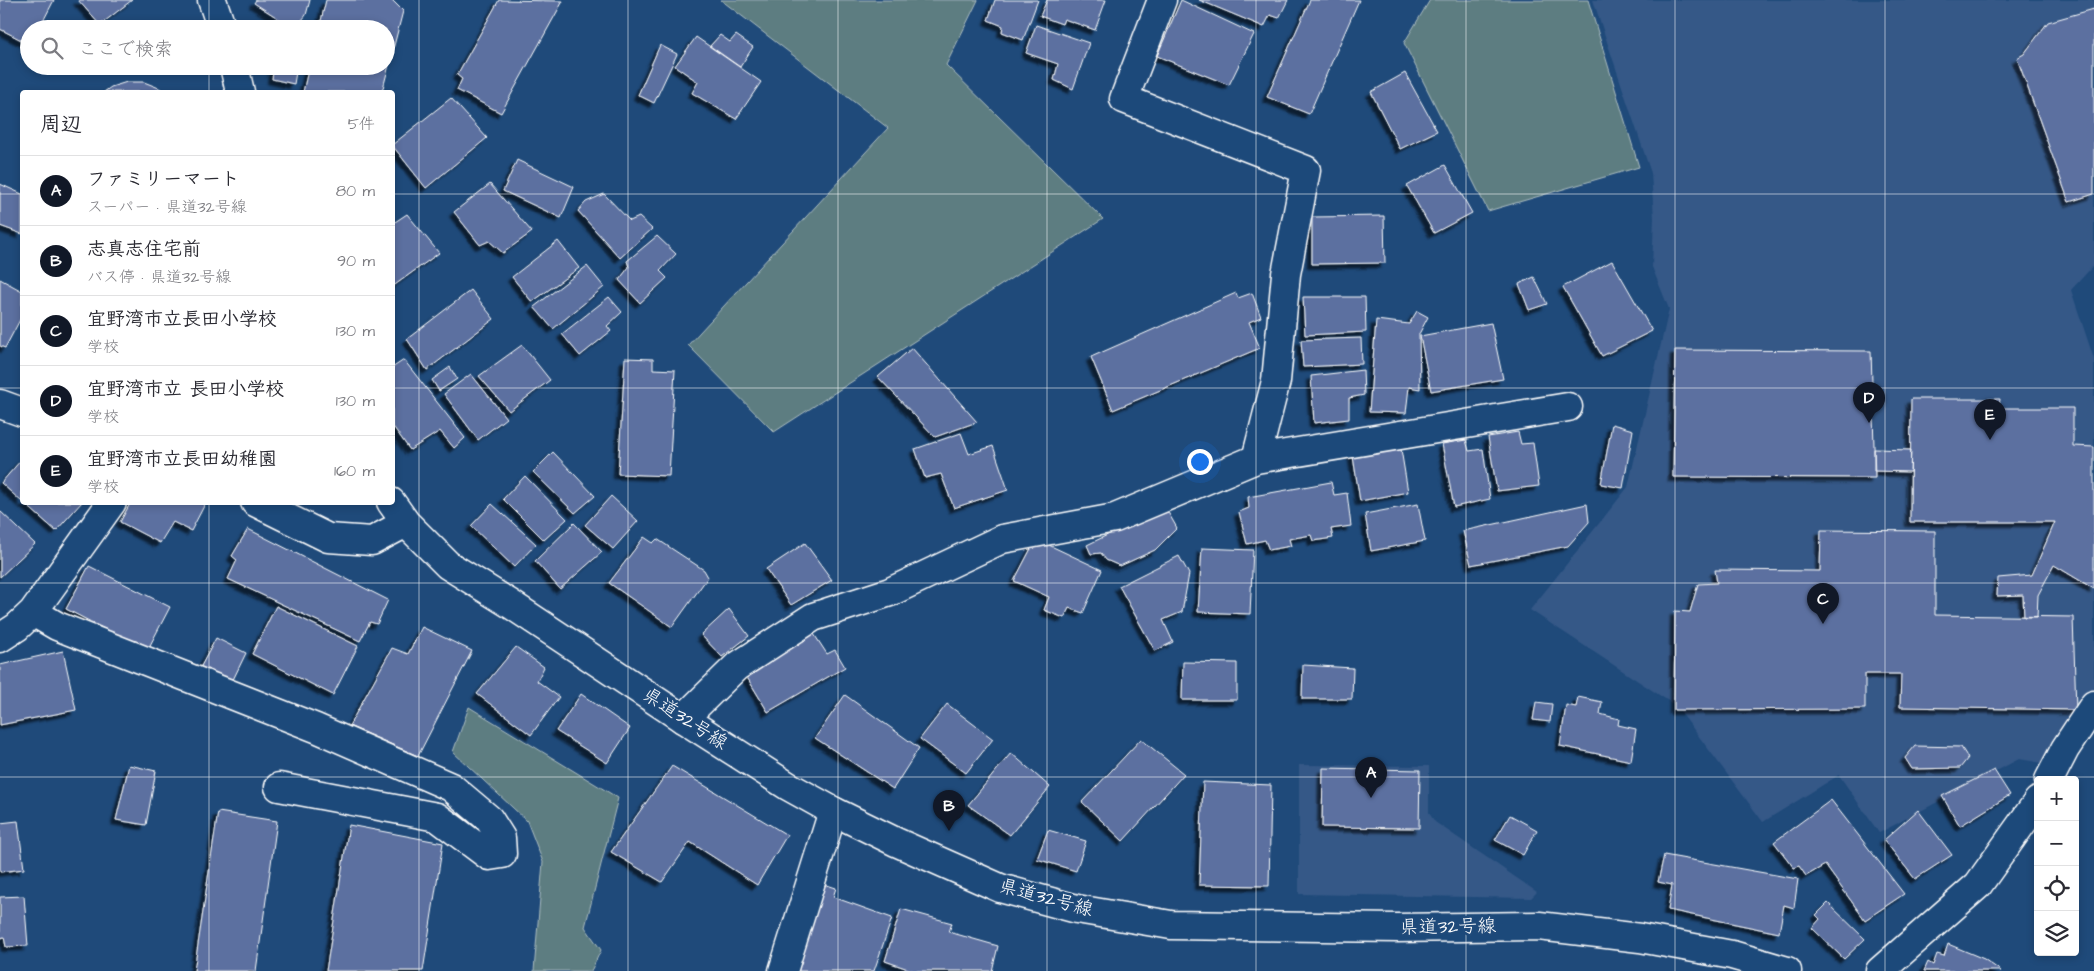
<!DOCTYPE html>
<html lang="ja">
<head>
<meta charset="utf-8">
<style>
	body { margin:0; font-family:"Architects Daughter","Klee One",sans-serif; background:#f7f7f7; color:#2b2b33 }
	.controls { position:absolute; right:15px; bottom:15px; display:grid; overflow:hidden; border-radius:5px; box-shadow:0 2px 8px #0003 }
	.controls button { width:45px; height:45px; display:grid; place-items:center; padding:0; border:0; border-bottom:1px solid #e1e1e2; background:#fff; color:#2b2b33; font:25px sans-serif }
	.you { position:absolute; left:1199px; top:461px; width:18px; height:18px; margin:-12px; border:4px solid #fff; border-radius:50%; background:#1a73e8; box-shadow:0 0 0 8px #1a73e833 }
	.badge { display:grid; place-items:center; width:32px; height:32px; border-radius:50%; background:#111827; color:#fff; font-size:16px; font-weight:700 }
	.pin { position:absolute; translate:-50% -41px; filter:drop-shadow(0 1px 2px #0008) }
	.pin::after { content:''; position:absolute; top:26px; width:18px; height:15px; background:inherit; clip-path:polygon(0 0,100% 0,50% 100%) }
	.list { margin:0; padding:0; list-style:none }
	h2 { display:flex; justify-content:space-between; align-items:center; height:65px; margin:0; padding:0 20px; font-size:21px }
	h2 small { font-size:16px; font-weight:400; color:#7c7c81 }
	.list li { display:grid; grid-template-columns:32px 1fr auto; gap:15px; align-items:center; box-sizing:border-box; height:70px; padding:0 20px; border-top:1px solid #e1e1e2 }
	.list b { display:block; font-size:19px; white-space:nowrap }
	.list p { margin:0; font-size:16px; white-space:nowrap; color:#7c7c81 }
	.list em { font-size:16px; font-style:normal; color:#7c7c81 }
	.icon { flex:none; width:28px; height:28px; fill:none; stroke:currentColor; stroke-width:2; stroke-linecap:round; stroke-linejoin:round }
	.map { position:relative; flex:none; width:2094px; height:971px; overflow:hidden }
	.search { position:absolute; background:#fff; box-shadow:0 2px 8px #0003; left:20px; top:20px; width:375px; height:55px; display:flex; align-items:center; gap:12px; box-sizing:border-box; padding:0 18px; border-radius:28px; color:#7c7c81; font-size:19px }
	.panel { position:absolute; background:#fff; box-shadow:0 2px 8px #0003; left:20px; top:90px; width:375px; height:415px; border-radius:5px }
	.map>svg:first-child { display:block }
</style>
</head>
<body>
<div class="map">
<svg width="2094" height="971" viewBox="0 0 2094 971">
	<defs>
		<filter id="shadow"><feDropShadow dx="-4.5" dy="4.5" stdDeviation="1" flood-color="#0009"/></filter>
	</defs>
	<rect width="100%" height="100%" fill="#1f4a7a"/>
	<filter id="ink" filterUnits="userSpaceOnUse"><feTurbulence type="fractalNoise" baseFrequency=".02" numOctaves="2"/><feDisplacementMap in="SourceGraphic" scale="10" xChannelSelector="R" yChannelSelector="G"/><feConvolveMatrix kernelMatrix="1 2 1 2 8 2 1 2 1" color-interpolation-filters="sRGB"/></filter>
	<g filter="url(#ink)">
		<path fill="#355887" d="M1593,0h501v265l-23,25 23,69v335l-45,70 -30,-5 -140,74 -40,-58 -76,47 -87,-116 -146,-96 98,-123 41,-178 -17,-42 2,-49 -3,-45z
			M1299,765l130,1v47l6,9 102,70 -6,6 -232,-4z"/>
		<path fill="#5d7d81" stroke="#aebec0" d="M721,0h257l-32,65 157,154 -329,213 -86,-87 200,-217z
			M1430,0h158l51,167 -151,44 -84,-168z
			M469,707l149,91 -33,129 16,23 -10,21h-57l9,-109 -16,-41 -74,-69z"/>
		<path fill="#5b70a0" stroke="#fff" filter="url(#shadow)" d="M0,0h54l-15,29h-10v15l-29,-15z
			M78,0h54l-32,25z
			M256,0h54l-4,15 -11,14 -41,-26z
			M326,0h66l11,11 -21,81h-79l6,-26h77v-37h-67z
			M499,0l64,1 -62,112 -44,-23 5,-11 -5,-4z
			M995,0h43l-15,40 -21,-8 1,-6 -15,-6z
			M1047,0h59l-11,30 -31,-11 -2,5 -22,-8z
			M1181,0l73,34 -25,51 -72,-29z
			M1199,0h89l-9,18 -9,-3 -6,12z
			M1310,0h49l-50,114 -42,-17z
			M2094,9v185l-25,8 -52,-144 7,-4 24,-32z
			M1036,25l53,18 -16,46 -19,-9 4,-16 -32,-11z
			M720,35l10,7 6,-7 17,12 -13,20 -30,-21z
			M696,37l65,45 -25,37 -44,-26 6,-11 -23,-16z
			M660,45l17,9 -23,49 -16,-8z
			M274,66h23l-3,18 -22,-5z
			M1405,73l32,58 -37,18 -29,-57z
			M127,82h17l15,6 7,4h-62l7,-5z
			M451,98l36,40 -61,50 -34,-43z
			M517,160l57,27 -13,31 -58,-27z
			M1445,165l27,48 -38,20 -27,-47z
			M0,184l22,10v40l-22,-8z
			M490,184l42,48 -29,21 -14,-12 -9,4 -26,-33z
			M604,194l26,27 9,-4 13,12 -32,29 -42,-47 8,-9z
			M407,214l32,39 -47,34v-63z
			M1384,216l1,47 -73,1v-47z
			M657,236l19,18 -16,17 7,7 -27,25 -21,-23 10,-13 -2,-6z
			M558,241l21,27 -47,34 -20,-25z
			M1612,261l40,70 -50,25 -39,-69z
			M587,266l17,21 -51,42 -19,-22z
			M1534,277l13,27 -18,6 -10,-26z
			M0,279l22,12v25l-17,32 -5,-2z
			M471,290l23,29 -67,51 -20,-31z
			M1236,293l2,5 14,-5 9,24 -12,5 11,26 -147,62 -22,-53z
			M609,297l13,15 -15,14 4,5 -31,25 -18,-22z
			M1303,297h62l1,35 -61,3z
			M1417,311l11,6 -9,17 1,55 -11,-2 -3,26 -37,-1 7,-92 33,4z
			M1491,323l12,56 -72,12 -11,-55z
			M1361,338l1,26 -59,3 -2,-27z
			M522,345l28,35 -41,31 -30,-35z
			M912,348l65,74 -42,15 -57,-60z
			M1675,350l196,1 4,127 -202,-1z
			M625,358l28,1v10l22,1 -6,106 -51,-2z
			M404,360l61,78 -11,10 -14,-17 -30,19 -18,-25v-57z
			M450,367l7,12 -18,12 -7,-11z
			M1363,370l1,25 -15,3v21l-35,4 -3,-47z
			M471,374l35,44 -28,22 -34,-46z
			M1911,399h89l-1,9h74v38l21,1v142l-40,-24 -16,30 -1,22h-13l-1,-22 -26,1 1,-18 34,-3 23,-53h-145z
			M1612,424l21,6 -10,58 -22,-4z
			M1518,432l3,12 12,-1 6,43 -42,5 -9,-54z
			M961,433l8,21 24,-8 15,44 -54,18 -13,-34 -16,4 -10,-29z
			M1466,440l3,11 14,-2 7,50 -36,8 -12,-63z
			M1400,443l8,49 -48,9 -8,-51z
			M1874,449l37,1 -1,22 -36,-1z
			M553,452l42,44 -20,17 -42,-41z
			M22,459v43l-21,-19z
			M525,476l42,43 -23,21 -41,-41z
			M1331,482l3,13 13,-2 4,33 -20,3 2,9 -20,3 -2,-6 -22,4 2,7 -22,4 -4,-10 -18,4 -8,-32 10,-4 -1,-11z
			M611,496l27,25 -25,28 -28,-24z
			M23,502h59l-26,29z
			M131,502h71l3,2 -14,27 -18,-9 -13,21 -40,-21z
			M492,504l44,40 -22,23 -43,-41z
			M1418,504l7,37 -54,10 -6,-37z
			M1587,504l2,18 -21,24 -97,19 -8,-34z
			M1165,507l12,21 -22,22 -35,16 -14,-6 -5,-7 -10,1 -4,-9z
			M0,511l35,33 -35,33z
			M574,523l28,29 -42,37 -25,-28z
			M248,529l140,71 -11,24 -7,-2 -10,19 -132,-62 9,-19 -5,-4z
			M1821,530l114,1v84l138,2 3,93 -176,-3 1,-33h-36v35l-191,1 1,-99 15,1 8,-28 19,-1 -2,-13 105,1z
			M644,537l9,6 4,-4 47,31 4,7 -36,50 -63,-44z
			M1036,539l66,31 -19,43 -14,-5 -5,10 -20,-8 5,-13 -35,-16z
			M805,543l27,37 -41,25 -25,-36z
			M1202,548l51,2 -3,64 -52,-2z
			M1179,556l10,18 -7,38 -19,8 10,22 -18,9 -36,-65z
			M89,566l81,41 -23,44 -81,-42z
			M276,606l82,40 -25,49 -81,-41z
			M729,609l20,27 -27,21 -21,-22z
			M422,627l50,24 -54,105 -69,-30 43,-78 16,6z
			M812,631l15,23 8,-4 10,17 -77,45 -23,-38z
			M216,638l30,15 -16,33 -31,-16z
			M516,647l28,20 -7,14 22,16 -28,38 -54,-41z
			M63,651l13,59 -76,15v-60z
			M1183,662l54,1v37h-55z
			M1303,665l50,3 -1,31h-50z
			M581,694l49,34 -23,35 -51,-32z
			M845,695l74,53 -26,41 -78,-51z
			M1578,697l24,5 -2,12 19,5 -1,6 18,4 -5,32 -71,-15 6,-41 10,2z
			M1536,702l16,2 -2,18 -17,-2z
			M947,704l46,35 -27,34 -46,-34z
			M1141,739l43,35 -61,67 -41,-39z
			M1915,746l46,1 7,11 -8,10 -48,1 -7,-11z
			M1011,753l39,34 -40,48 -42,-30z
			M129,765l27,6 -10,54 -30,-5z
			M672,766l115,69 -30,50 -67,-43 -28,40 -51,-30z
			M1323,768l97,2 -1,58 -97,-1z
			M1994,770l16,25 -50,31 -18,-30z
			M1203,782l68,3 -2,101 -70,-1z
			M1831,800l73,94 -39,26 -40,-55 -19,11 -7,-10 -5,2 -20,-26z
			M1918,810l34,45 -37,24 -31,-39z
			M218,812l59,9 -21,150h-62z
			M1510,815l27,15 -14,25 -28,-15z
			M18,821l6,48 -24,3v-49z
			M349,825l94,18 -20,128h-97z
			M1048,830l38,11 -10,30 -39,-12z
			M1664,855l134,24 -4,29 -10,-3 -5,28 -111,-23 4,-25 -14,-3z
			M821,883l15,5 -3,9 59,21 -18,53h-82z
			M24,896l4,50 -22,1 -2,-10 -4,1v-41z
			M1828,903l37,36 -21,20 -32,-31 8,-9 -4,-4z
			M901,909l51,14 -3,9 49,14 -6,25h-78l-29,-10z
			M1948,944l36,15 17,12h-77l4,-9 5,3 4,-11 7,2z"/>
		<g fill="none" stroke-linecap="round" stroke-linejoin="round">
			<defs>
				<path id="minor" d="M1162,0l-38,99 182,71 -20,104 -10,107 -20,78
					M33,612l24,14 259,102 135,59 38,32 12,19 1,16 -13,2 -52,-39 -158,-30
					M0,638l17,-11 16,-15 79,-110
					M683,719l53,-52 77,-50 77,-25 112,-53 113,-21 141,-59 312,-52
					M2049,780l16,-31 29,-44
					M783,971l50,-160
					M1880,971l98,-86 60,-84"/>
				<path id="major" d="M212,0l10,29
					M234,66l6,26
					M0,404l22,8
					M255,502l73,36 44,3 34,-18
					M391,502l15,21 42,42 61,38 176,117 103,66 45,25 63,31 104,46 77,21 94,16 226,3 142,-2 101,12 92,17 55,16"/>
			</defs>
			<use href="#minor" stroke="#fff" stroke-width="31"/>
			<use href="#major" stroke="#fff" stroke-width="31"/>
			<use href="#minor" stroke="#1f4a7a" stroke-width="28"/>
			<use href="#major" stroke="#1f4a7a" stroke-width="28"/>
		</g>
	</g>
	<path fill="none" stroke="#fff" stroke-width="1" stroke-opacity="0.55" d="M209,0v29M419,0v971M628,0v971M838,0v971M1047,0v971M1256,0v971M1466,0v971M1675,0v971M1885,0v971M209,66v26M0,194h22M392,194h1702M0,388h22M392,388h1702M209,502v469M0,583h2094M0,777h2094"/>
	<g text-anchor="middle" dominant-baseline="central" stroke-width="5" stroke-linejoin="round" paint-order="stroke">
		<g font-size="19" fill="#fff" stroke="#1f4a7a">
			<text transform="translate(685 719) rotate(33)">県道32号線</text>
			<text transform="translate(1046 898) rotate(15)">県道32号線</text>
			<text transform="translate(1448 927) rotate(-1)">県道32号線</text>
		</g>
	</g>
</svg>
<div class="controls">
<button>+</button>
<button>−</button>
<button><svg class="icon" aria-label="locate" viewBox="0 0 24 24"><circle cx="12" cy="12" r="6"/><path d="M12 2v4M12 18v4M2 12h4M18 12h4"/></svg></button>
<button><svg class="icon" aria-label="layers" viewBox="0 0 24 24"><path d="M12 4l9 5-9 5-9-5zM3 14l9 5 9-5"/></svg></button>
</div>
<div class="you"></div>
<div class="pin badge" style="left:1371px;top:798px">A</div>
<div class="pin badge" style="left:949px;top:831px">B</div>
<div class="pin badge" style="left:1823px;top:624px">C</div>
<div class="pin badge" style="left:1869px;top:423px">D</div>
<div class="pin badge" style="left:1990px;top:440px">E</div>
<div class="search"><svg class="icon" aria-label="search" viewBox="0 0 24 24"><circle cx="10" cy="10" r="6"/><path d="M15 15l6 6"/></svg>ここで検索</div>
<section class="panel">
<h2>周辺<small>5件</small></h2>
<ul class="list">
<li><span class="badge">A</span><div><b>ファミリーマート</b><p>スーパー · 県道32号線</p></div><em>80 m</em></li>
<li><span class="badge">B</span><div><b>志真志住宅前</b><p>バス停 · 県道32号線</p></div><em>90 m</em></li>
<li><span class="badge">C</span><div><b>宜野湾市立長田小学校</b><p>学校</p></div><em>130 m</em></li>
<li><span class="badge">D</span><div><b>宜野湾市立 長田小学校</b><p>学校</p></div><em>130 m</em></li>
<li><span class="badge">E</span><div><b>宜野湾市立長田幼稚園</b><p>学校</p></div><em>160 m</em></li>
</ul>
</section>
</div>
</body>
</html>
